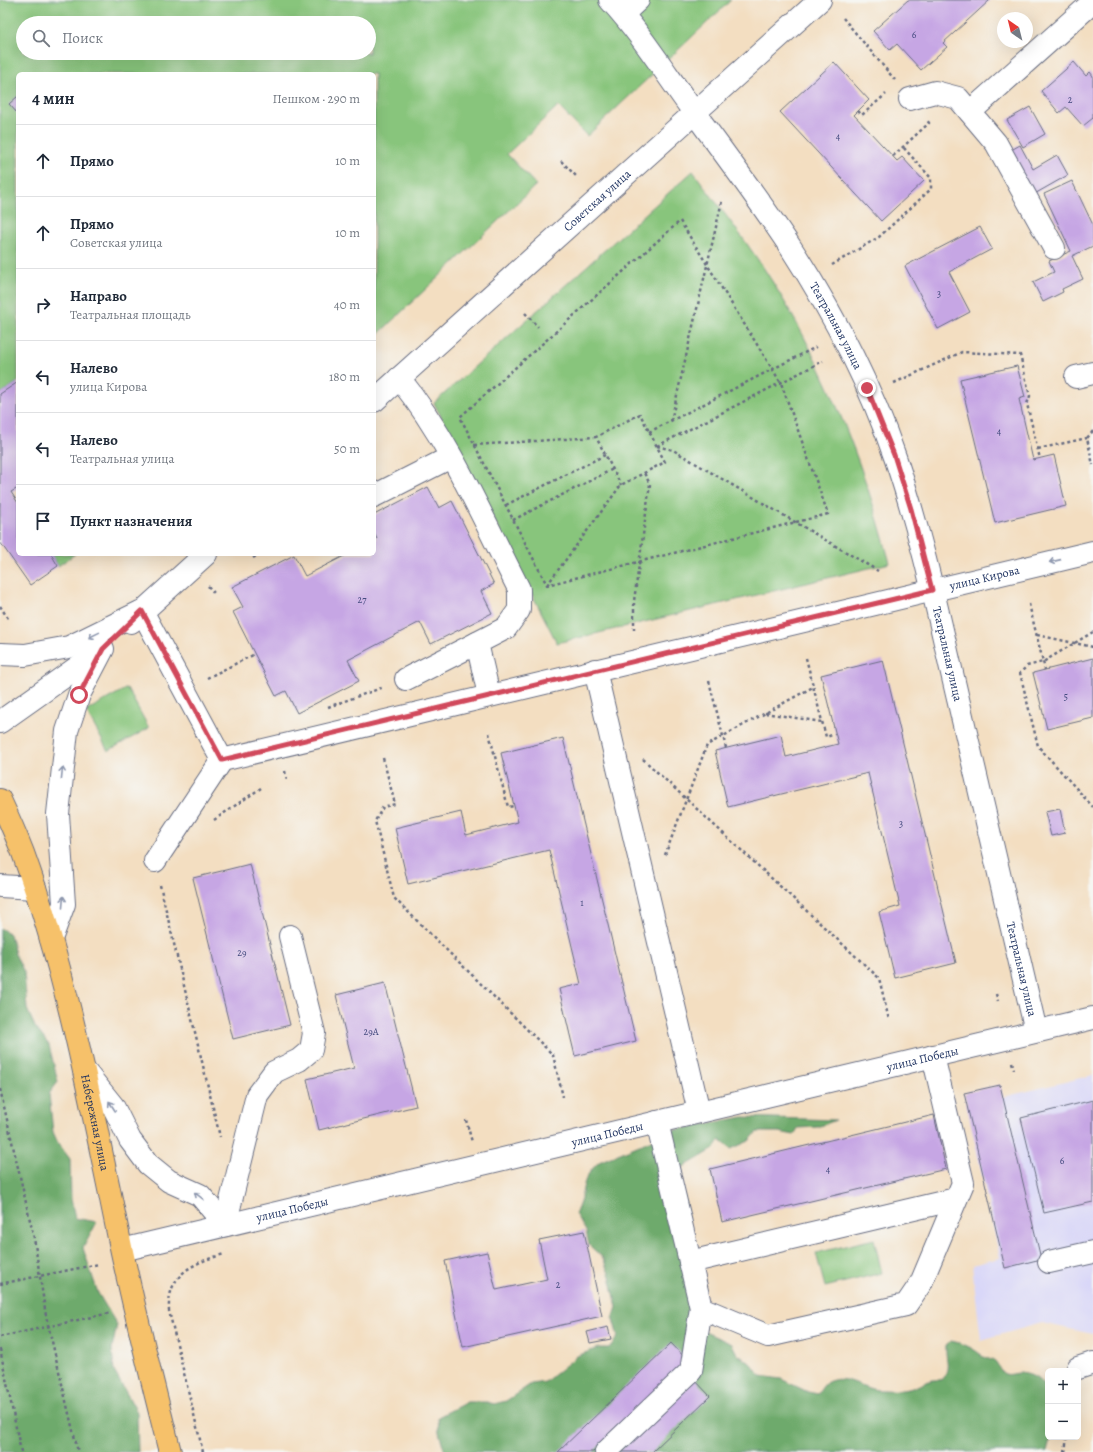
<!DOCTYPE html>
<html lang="ru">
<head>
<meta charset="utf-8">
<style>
	body { margin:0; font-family:Alegreya,serif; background:#f2f2f3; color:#1f2937 }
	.controls { position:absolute; right:12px; bottom:12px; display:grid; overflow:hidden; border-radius:6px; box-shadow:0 4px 16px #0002 }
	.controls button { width:36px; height:36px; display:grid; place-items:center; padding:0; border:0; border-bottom:1px solid #e0e1e3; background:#fff; color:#1f2937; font:20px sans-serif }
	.compass { position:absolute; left:997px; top:12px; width:36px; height:36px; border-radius:50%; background:#fff; box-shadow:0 4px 16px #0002; rotate:325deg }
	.stop { position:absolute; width:12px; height:12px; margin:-9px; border:3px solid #d1495b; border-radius:50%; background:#fff }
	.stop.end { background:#d1495b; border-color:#fff; box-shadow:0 1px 4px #0008 }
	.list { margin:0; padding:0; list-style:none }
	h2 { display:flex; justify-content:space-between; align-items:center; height:52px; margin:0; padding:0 16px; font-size:17px }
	h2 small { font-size:13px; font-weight:400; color:#747a83 }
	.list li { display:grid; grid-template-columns:26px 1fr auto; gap:12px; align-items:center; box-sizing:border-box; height:72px; padding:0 16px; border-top:1px solid #e0e1e3 }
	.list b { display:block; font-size:15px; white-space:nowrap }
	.list p { margin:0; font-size:13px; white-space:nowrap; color:#747a83 }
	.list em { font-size:13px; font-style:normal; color:#747a83 }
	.icon { flex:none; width:22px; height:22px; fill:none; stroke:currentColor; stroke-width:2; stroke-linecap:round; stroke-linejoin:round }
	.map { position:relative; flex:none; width:1093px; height:1452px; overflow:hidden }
	.search { position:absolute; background:#fff; box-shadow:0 4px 16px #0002; left:16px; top:16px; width:360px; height:44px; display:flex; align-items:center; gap:10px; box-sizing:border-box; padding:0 14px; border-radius:22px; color:#747a83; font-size:15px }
	.panel { position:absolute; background:#fff; box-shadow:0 4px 16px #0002; left:16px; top:72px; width:360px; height:484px; border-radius:6px }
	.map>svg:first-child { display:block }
</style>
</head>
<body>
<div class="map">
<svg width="1093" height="1452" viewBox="0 0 1093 1452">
	<rect width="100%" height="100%" fill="#f6f6f2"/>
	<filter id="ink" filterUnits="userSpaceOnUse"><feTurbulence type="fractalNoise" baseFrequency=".025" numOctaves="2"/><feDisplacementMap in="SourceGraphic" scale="8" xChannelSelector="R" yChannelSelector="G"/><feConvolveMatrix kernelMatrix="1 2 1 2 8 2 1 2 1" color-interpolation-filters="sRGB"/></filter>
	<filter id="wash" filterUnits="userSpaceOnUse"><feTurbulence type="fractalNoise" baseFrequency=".012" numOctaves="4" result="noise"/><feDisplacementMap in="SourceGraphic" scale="16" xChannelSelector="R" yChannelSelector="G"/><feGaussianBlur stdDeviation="0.9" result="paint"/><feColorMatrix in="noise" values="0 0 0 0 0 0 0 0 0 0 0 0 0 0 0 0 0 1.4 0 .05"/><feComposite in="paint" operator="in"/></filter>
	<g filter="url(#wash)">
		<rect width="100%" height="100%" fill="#f3dec1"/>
		<path fill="#d9d7f8" d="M1093,1075v259l-51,-11 -61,17 -9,-75 28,-7 -33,-152z"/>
		<path fill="#88c57c" stroke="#527a6d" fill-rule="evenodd" d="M0,0h731l-144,136 -29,-30 -51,48 29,31 -162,153v-264h-356v308l-18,12zM23,23h346v30h-346z
			M693,171c23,32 48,63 70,96 59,90 99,191 127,296l-333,80 -123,-240z
			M51,554h24l-17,12z
			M127,688l22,40 -41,23 -22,-40z
			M874,1239l8,34 -57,14 -9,-34z"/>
		<path fill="#6eaa6c" stroke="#446c65" d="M0,928l10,6 5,20 9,18 3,37 8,18 14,18 9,37 -9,12 4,38 5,11 12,16 1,40 4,19 22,4 -14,26 15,45 19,32 -5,24 2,22 23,41 1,40h-138z
			M743,1117l93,3 -18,7 -20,1 -4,7 -15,-3h-22l-8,9 -18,8 -11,-9 -6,9 -32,19 -1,11 24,153 27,12 5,10 13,9 11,13 20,3 27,13 10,2c3,-5 6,-11 12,-13 18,-7 35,10 51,9 8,0 20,1 28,-1 11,-3 20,-11 32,-9 11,-12 4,-19 5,-34l5,-5c14,3 22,7 33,16 3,2 7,2 11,5 3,3 4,8 7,10 5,5 11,1 18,1 36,3 28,39 28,64h3l-4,15h-602l-6,-20 -1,-15 29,-15h20l7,2 12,-3 25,-17 14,-2 32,-26 21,-8h11l9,-11 -5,-18 4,-12 -7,-31 -7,-18 -14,-13 -3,-14 -11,-17c12,-22 2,-32 24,-52l76,-32z"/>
		<g id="blocks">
			<path fill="#c6a6e4" d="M908,0h82l-47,43 4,4 -26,23 -24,-26 -7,6 -17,-19z
				M834,62l35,38 -15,15 43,46 5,-4 22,24 -43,40 -101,-109z
				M1074,62l12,14 4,-4 3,4v42l-10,8 -17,-19 -7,6 -18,-22z
				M18,96v18l-9,-10z
				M1030,107l15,27 -22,13 -16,-27z
				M1020,145l13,24 24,-14 11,20 -37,21 -25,-43z
				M1072,181l21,44v21l-21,10 11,23 -21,10 1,3 -20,10 -10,-20 21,-10 -5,-11 22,-10 -27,-57z
				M980,227l12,22 -43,23 21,40 -32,17 -33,-63z
				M1017,366l8,31 -6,2 14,61 21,-5 12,51 -71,17 -35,-144z
				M18,382v106l-7,4 7,11v51h33l7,12 -28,19 -30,-43v-148z
				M428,487l11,21 13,-7 42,83 -13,7 11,22 -61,31 -11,-22 -72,38 11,21 -62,32 -11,-22 -10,5 -43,-84 10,-5 -11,-20 62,-32 11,21 43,-22h26v-14l3,-1 -3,-6v-18z
				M1093,658v60l-46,11 -14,-56z
				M883,660l73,303 -61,15 -16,-66 21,-6 -32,-133 -140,34 -13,-56 66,-16 5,22 52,-13 -17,-69z
				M563,738l73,303 -61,15 -16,-67 22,-5 -32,-134 -141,34 -13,-56 66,-16 5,23 52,-13 -17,-69z
				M1060,809l5,24 -14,3 -6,-24z
				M250,864l40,161 -57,14 -40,-161z
				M385,983l31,123 -97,24 -12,-51 47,-11 -18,-73z
				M1000,1085l41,174 -36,9 -41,-175z
				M1093,1100v102l-49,11 -23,-95z
				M934,1115l12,54 -224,53 -12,-53z
				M584,1231l18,85 -139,31 -18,-86 42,-9 9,38 51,-11 -8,-39z
				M608,1327l3,12 -21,4 -3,-11z
				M671,1343l17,18 -95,91h-35z
				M694,1379l16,17 -58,56h-33z"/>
		</g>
	</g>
	<g filter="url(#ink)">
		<use href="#blocks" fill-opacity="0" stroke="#676c81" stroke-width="1"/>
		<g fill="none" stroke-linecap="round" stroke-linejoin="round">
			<defs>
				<g id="minor">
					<path id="s1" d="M610,0c34,37 59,79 89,119 31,42 63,85 92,129 42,65 79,136 104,209 27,79 44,161 63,242 26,111 52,221 78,332"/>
					<path d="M623,14l15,-14"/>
					<path d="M910,99l25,-7 23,6 38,45 58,105"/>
					<path d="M970,112l123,-110"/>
					<path d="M1076,377l17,-4"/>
					<path d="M399,378c51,63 83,139 120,211v21l-13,18 -29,15 12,52"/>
					<path id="s2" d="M374,401l446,-401"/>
					<path d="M374,496l77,-39"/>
					<path d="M131,622l75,-68"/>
					<path d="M0,654l25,1 44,-8 73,-36 80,149"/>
					<path d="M595,670l104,442"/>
					<path d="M406,679l71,-36"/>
					<path d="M0,722l99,-70"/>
					<path id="s3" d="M222,760l871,-208"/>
					<path d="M155,861l67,-101"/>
					<path d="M0,886l35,2"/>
					<path d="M51,939l13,-35 -6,-90 9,-83 12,-36 24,-46"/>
					<path d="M84,1070l29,36 17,34 18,24 21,17 31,14 25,30"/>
					<path d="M657,1122l44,186 67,28 138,-31 15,-22 42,-100 -30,-127"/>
					<path d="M225,1225l32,-130 17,-23 25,-12 12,-10 3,-17 -24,-97"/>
					<path id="s4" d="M122,1250l971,-232"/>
					<path d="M690,1262l266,-63"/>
					<path d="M1049,1262l44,-10"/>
					<path d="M1078,1368l15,-5"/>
					<path d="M606,1452l85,-81 10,-63"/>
				</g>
				<g id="major">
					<path id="s5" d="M0,800c8,17 16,35 23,53 45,124 69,255 96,385 15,71 33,143 51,214"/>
				</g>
			</defs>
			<use href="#minor" stroke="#676c81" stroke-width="24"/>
			<use href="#major" stroke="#676c81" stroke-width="24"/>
			<path stroke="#676c81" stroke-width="2.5" stroke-dasharray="3 3" stroke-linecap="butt" d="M843,18l52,62
				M858,111l4,4 24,-21
				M893,156l36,-33 -2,-3
				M561,161l16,16
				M680,221l101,162 47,131 -281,71 -87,-168z
				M832,265l47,-28 52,-48v-11l-28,-31
				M525,313l13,14
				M894,383l68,-31 58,3 10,41 -3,8 13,55
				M671,421l51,-220
				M1093,431l-6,7 6,27
				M649,432l167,-85
				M474,445l122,-8
				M657,446l16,4 205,121
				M657,446l166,-85
				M1038,449l49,-11
				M506,505l99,-50
				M513,520l100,-51
				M253,558l7,-4
				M547,585l74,-100 44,-23 -25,-48 -44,23 25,48
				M208,586l6,7
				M1029,604l16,66
				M0,606l9,14
				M634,630v-29l16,-117 -6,-11
				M1093,632l-50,30 -16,4 -7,7 18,73 55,61
				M1037,635l56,12
				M806,658l20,79 9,-3
				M207,678l48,-24
				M709,681l17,67
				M328,707l56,-20
				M765,713l57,9
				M489,733l19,74 6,-1
				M383,758l12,46 -12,3 -8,14 19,77 159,157 10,42
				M643,759l236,219 10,42
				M285,771l2,10
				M214,820l47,-32
				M665,855l42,-110 106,-58
				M160,885l60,252
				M996,994l2,7
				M1012,1062l2,7
				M0,1089l34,149 12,78 32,136
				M466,1120l6,22
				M0,1284l99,-20
				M0,1337l110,-24
				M0,1349l21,103
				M203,1452l-34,-141c-2,-38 25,-48 55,-57
				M1065,1452l2,-15"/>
			<use href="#minor" stroke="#fff" stroke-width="22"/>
			<use href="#major" stroke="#f6c16b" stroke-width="22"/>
		</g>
		<defs><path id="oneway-shaft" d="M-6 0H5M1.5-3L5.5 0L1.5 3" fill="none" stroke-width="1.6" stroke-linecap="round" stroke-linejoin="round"/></defs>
		<g stroke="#8d97ae">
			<use href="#oneway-shaft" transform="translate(1055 561) rotate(167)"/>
			<use href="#oneway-shaft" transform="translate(94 635) rotate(154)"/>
			<use href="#oneway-shaft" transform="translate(62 773) rotate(-84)"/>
			<use href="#oneway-shaft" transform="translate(63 902) rotate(-85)"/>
			<use href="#oneway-shaft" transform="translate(112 1106) rotate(-123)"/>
			<use href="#oneway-shaft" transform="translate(199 1196) rotate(-142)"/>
		</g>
	</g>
	<g fill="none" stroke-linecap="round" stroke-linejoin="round" filter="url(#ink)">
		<path stroke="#d1495b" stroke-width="5" d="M79,695l24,-46 39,-38 80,149 710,-170 -21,-81 -17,-54 -27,-67"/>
	</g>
	<g text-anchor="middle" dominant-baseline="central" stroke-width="3" stroke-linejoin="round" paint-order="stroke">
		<g font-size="10" fill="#464d80">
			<text x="914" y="34">6</text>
			<text x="1070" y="99">2</text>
			<text x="838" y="136">4</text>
			<text x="939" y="293">3</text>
			<text x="999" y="431">4</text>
			<text x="362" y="599">27</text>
			<text x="1066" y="696">5</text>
			<text x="901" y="823">3</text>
			<text x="582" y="902">1</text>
			<text x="242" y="952">29</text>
			<text x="371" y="1031">29А</text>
			<text x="1062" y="1160">6</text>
			<text x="828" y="1169">4</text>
			<text x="558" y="1284">2</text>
		</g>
		<g font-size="12" fill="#1b2f5e" stroke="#f6f6f2">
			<text stroke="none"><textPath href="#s2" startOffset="300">Советская улица</textPath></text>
			<text stroke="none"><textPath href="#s1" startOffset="397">Театральная улица</textPath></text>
			<text stroke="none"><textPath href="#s3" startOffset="784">улица Кирова</textPath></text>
			<text stroke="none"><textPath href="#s1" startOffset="745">Театральная улица</textPath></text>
			<text stroke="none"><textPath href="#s1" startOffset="1069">Театральная улица</textPath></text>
			<text stroke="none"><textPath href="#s4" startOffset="823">улица Победы</textPath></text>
			<text stroke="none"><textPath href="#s5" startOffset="337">Набережная улица</textPath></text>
			<text stroke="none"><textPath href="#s4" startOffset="499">улица Победы</textPath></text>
			<text stroke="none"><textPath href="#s4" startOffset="175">улица Победы</textPath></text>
		</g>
	</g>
</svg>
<div class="controls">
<button>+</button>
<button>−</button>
</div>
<svg class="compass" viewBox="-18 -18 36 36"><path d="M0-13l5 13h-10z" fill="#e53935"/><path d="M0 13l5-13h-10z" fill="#747a83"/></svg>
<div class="stop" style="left:79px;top:695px"></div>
<div class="stop end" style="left:867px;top:388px"></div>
<div class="search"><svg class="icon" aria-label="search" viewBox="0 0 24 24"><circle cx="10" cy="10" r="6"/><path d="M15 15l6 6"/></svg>Поиск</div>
<section class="panel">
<h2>4 мин<small>Пешком · 290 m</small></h2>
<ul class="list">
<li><svg class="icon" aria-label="ahead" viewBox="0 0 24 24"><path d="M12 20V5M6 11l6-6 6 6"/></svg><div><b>Прямо</b></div><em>10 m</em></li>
<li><svg class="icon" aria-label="ahead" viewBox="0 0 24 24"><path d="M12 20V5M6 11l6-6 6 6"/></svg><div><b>Прямо</b><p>Советская улица</p></div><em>10 m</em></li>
<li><svg class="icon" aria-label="right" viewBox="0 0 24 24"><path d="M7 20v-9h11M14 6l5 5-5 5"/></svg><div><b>Направо</b><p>Театральная площадь</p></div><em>40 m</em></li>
<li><svg class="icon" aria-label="left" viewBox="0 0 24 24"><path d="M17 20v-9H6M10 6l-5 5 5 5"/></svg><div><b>Налево</b><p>улица Кирова</p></div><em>180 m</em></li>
<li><svg class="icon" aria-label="left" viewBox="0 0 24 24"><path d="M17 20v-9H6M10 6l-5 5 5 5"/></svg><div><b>Налево</b><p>Театральная улица</p></div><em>50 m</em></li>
<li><svg class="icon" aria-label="arrive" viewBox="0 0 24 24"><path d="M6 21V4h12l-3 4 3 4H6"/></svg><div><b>Пункт назначения</b></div></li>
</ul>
</section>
</div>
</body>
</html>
